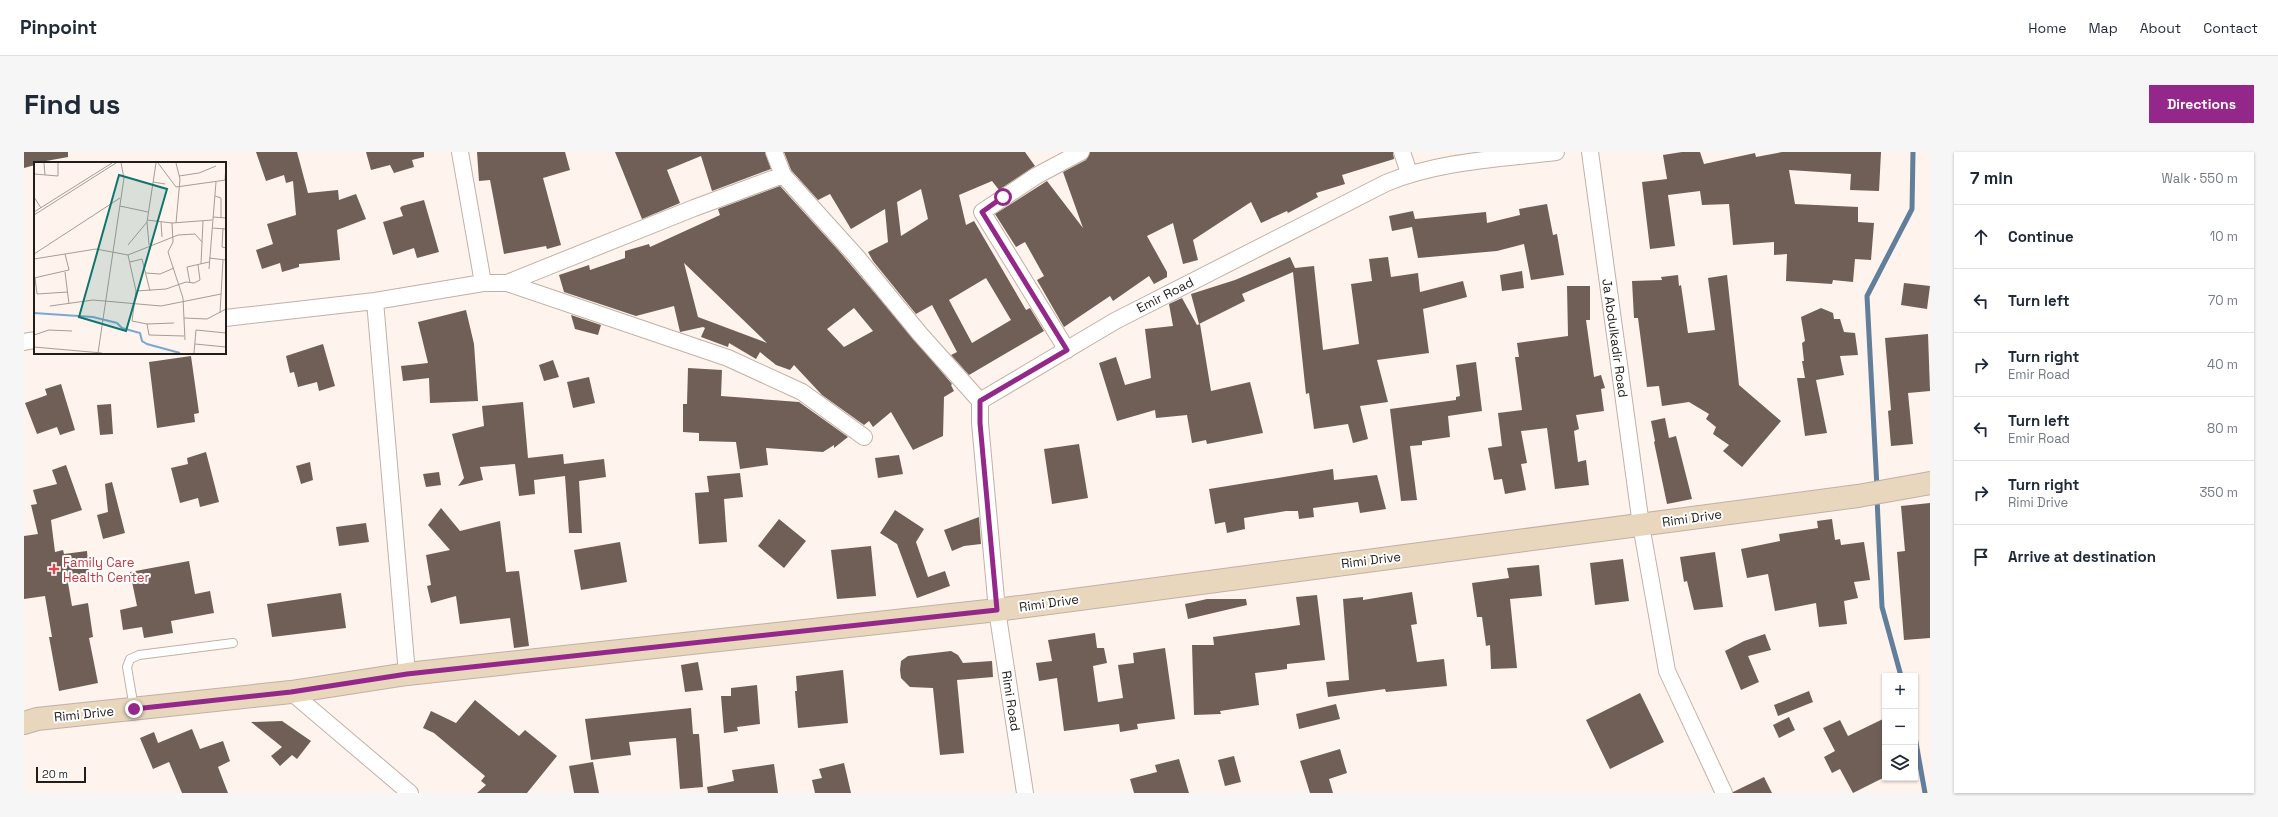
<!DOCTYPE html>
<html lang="en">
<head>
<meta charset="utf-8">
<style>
	body { margin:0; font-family:"Space Grotesk",sans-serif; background:#f6f6f7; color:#1f2937 }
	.controls { position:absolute; right:12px; bottom:12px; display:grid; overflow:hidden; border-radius:0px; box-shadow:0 1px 3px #0004 }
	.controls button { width:36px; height:36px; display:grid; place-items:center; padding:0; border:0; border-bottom:1px solid #e0e1e3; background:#fff; color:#1f2937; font:20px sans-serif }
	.scale { position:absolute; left:12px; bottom:10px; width:50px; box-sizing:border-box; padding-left:4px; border:2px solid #231d19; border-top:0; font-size:11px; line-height:14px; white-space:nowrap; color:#231d19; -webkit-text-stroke:3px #fff; paint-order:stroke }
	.stop { position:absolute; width:12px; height:12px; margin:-9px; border:3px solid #93288a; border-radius:50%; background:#fff }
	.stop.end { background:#93288a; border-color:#fff; box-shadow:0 1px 4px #0008 }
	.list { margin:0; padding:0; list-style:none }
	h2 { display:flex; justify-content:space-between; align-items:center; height:52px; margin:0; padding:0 16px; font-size:17px }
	h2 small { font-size:13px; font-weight:400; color:#747a83 }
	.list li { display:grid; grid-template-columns:26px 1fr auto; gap:12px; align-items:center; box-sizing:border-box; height:64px; padding:0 16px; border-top:1px solid #e0e1e3 }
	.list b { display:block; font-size:15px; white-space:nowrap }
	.list p { margin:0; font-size:13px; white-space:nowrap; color:#747a83 }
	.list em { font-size:13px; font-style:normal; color:#747a83 }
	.icon { flex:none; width:22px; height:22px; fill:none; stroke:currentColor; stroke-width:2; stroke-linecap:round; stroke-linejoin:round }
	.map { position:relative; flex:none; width:1906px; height:641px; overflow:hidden; border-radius:0px }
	header { display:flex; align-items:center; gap:24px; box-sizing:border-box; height:56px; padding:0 20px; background:#fff; border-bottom:1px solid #e0e1e3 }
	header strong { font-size:19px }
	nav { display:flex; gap:22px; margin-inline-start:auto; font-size:14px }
	.intro { display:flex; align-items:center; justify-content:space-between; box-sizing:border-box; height:96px; padding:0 24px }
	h1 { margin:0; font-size:28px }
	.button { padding:10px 18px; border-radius:0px; background:#93288a; color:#fff; font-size:14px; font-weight:700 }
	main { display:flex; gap:24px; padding:0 24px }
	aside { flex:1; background:#fff; border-radius:0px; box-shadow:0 1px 3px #0004 }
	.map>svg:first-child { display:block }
</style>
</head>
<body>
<header>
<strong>Pinpoint</strong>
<nav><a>Home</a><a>Map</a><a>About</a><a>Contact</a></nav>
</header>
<div class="intro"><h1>Find us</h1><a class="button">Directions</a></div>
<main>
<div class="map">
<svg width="1906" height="641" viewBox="0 0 1906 641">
	<rect width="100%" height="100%" fill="#fef3ed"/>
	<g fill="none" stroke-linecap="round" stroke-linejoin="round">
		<path stroke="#617e9b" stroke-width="5" d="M1853,336l-10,-192 45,-87 1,-57
			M1853,346l5,109 19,69
			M1891,585l10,56"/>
	</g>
	<path fill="#6f5f57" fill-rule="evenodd" d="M0,0h44v5l-33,6v2l-11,3z
		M232,0h41l11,41 30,-3 1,10 17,-6 10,25 -29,11 3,30 -41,4v3l-17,5 -2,-9 -18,6 -6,-19 17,-6 -6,-20 29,-9 -3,-34 -7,2 -2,-8 -18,6z
		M342,0h58v5l-12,3 2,7 -20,6 -4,-8 -19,5z
		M453,0h88l5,18 -27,8 18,67 -14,4 -1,-3 -42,8 -14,-74 -11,1z
		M591,0h150l6,17 -59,22 -11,-35 -34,14 13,33 -38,16z
		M760,0h241l10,14 -36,24 -7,-9 -33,14 7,30 8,-4 52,89 4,-2 14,23 -75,44 -18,-20 6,-3 -25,-47 -16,9 -43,-53 -5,-9 20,-10 -3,-33 -34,20 -21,-35 -12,6 -27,-30zM897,37l7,30 -27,17 -4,-34zM962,126l25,42 -39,23 -23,-43z
		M1066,0h303l1,7 -52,16 3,9 -29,9 2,4 -30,16 -1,-2 -26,12 -10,-21 -58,38 5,20 -15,4 -10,-41 -26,13 20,36v5l-13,7 -5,-8 -36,25 -3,-5 -46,31 -27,-47 7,-4 -19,-34 -9,5 -21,-33 52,-33 36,47 -20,-56 23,-12z
		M1658,0h18l4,12 51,-11 1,4 26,-5h99l-2,39 -29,-1 1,-16 -62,-4 6,34 63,3v15l16,1 -3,37 -16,-1 -2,23 -20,-2 -1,4 -46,-3 1,-27 -13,1v-13l-41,3 -4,-41 -27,1 -2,-14 -32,4 7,51 -25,3 -8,-67 25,-3 -4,-24z
		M756,34l59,65 113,133 -1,1 3,6 -10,6 -1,39 -30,14 -22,-38 -18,15 -4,-6 -5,4 -42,-30 -28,-30 -4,5 -14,-5 -16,-13 -4,7 -27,-16 -1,4 -27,-10 4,-9 -2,-1 -23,5 -6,-26 -38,10 -72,-24 -5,-17 30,-10 1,5 35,-12v-7l24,-7 1,3 70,-32 -2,-6zM660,111l83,80 -69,-26zM830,156l19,23 -29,16 -17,-18z
		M400,48l15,52 -22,6 -3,-10 -21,7 -10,-33 20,-6 -3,-8 2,-2z
		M1523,52l6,31 4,-1 7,41 -33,5 -7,-36 -27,7 -79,7 -6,-31 -20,4 -3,-15 24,-5 2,8 71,-7 1,11 33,-8 -1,-6z
		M1266,105l5,11 19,-2 9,84 36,-6 -8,-60 21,-3 -3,-22 19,-2 3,20 27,-4 2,19 43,-11 4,16 -44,12 6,44 -52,7 11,42 -28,4 8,33 -15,4 -5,-19 -34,5 -5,-36 -3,1 -13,-122 -51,22 3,7 -46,23 -8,-30 44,-14z
		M1498,119l2,17 -22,3 -2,-16z
		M1654,123l1,11 2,-1 7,48 27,-3 -7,-52 19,-3 12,110 42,36 -39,46 -19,-16 6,-6 -16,-11 3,-7 -10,-8 3,-5 -20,-12 -27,4 -3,-20 -12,1 -9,-69h-4l-2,-37 30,-1 -1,-3z
		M1880,131l26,3 -3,23 -26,-4z
		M1543,134h23v34h-4l8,57 7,-2 4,13 -4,1 3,22 -28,4 3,14 -5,2 4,31 8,-2 3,25 -34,4 -8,-61 -26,3 6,32 -6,1 5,26 -21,4 -3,-15 -8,1 -6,-32 14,-2 -4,-33 24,-3 -7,-53h4l-2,-14 51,-7z
		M1158,146l15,27 3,-1 11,67 39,-9 13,51 -56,11 -1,-4 -14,3 -5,-28 -31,3 -1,-8 -38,11 -18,-58 17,-6 9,28 26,-7 -6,-49 28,-3 -4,-22z
		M1797,156l12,5 1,6h6l4,13 11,1 3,22 -18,1 4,19 -28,5 11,53 -22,3 -8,-58h8l-3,-17h2l-2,-18 3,-2 -4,-24z
		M442,158l8,34 4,57 -48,2 -1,-25 -26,3 -2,-15 27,-3 -10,-41z
		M547,163l30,10 -3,10 -23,-6z
		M1904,182l2,57 -22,2 5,51 -22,2 -3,-35 3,-1 -6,-72z
		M299,192l12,42 -16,5 -2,-9 -19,5 -4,-15 -4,1 -4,-17z
		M167,204l8,57 -5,1 1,8 -38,6 -8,-66z
		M529,208l6,17 -15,4 -5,-16z
		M1452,210l6,49 -34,5 2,21 -28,4v4l-12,1 7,54 -16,1 -11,-92 66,-9v-3l4,-1 -4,-31z
		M664,216l34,2 -1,26 78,6 49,35 -14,11v-3l-11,7 -57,-4 2,17 -28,4 -4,-27 -37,-1v-8l-16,-1v-28h4z
		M565,225l6,26 -22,5 -6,-26z
		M37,232l14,46 -15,5 -3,-8 -20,7 -12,-31 22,-8 -2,-6z
		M499,250l5,56 35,-4 1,10 40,-5 2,18 -27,4 3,52h-13l-4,-57 -31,4 1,14 -16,2 -4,-32 -35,3 3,13 -25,6 6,-8 -12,-44 32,-8 -2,-20z
		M87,252l2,30 -13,1 -3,-30z
		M1641,266l4,20 7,-2 16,63 -25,5 -13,-62 1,-1 -4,-20z
		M1055,292l9,54 -36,6 -8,-55z
		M182,300l13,50 -19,5 -2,-9 -18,5 -9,-35 17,-4 -1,-6z
		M875,303l4,19 -25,4 -3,-20z
		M286,310l3,18 -12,4 -5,-18z
		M42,313l16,45 -31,10 4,32 8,-2 1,4 23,-3 2,23 -22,3 5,29 16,-3 5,34 -4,1 9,45 -39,8 -10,-54h3l-7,-41 -21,3v-63l14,-2 -7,-29 6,-1 -4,-14 24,-6 -5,-14z
		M1309,317l1,11 43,-5 9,34 -26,4 -2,-11 -45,6 1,9 -15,2 -1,-8h-12l-42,7 1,11 -18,4 -2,-11 -10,2 -6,-35z
		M415,320l2,13 -15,2 -3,-13z
		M716,321l3,24 -19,2 3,43 -28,2 -4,-51 14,-1 -2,-16z
		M88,330l13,51 -22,6 -6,-24 11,-3 -3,-28z
		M1906,351v135l-26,2 -7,-88 8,-1 -4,-45z
		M417,356l19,23 40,-10 6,51 13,-1 10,75 -15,2 -4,-30 -50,6 -4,-28 -25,7 -4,-17 4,-1 -5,-30 24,-5 -22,-25z
		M871,358l29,19 -8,13 12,35 17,-6 5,15 -33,12 -20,-54 -17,-11z
		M955,365l2,27 -17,2 -12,5 -8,-21z
		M755,367l27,22 -22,27 -26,-22z
		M1808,367l3,21 5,-1 1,6 23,-3 6,38 -16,2 4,16 -14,3 3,23 -28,3 -3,-24 -41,8 -7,-37 -21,4 -6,-29 39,-8 -1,-7 39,-6 -1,-7z
		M342,371l3,19 -30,4 -3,-19z
		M596,390l7,40 -46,8 -7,-40z
		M847,394l5,50 -39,3 -6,-49z
		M1691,400l8,55 -29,3 -7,-29 -3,1 -4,-25z
		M1599,407l6,42 -34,4 -5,-42z
		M165,409l6,33 15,-3 4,22 -43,8 2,12 -29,5 -2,-11 -19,3 -3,-20 17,-4 -7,-34z
		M1515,413l3,31 -32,3 7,69 -26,1 -1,-24 -4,1 -4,-29h-5l-5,-34 37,-5 -2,-10z
		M1388,440l5,32 -6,1 6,37 27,-3 3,27 -61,6 -1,-3 -57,8 -2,-15 23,-2 -6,-81 20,-2v3z
		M317,441l5,35 -74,9 -5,-33z
		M1293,443l8,65 -38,4v5l-32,4 4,32 -39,6 1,3 -27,1 -2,-70h22l-1,-8 87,-12 -4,-28z
		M1183,447h39l1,6 -59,14 -3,-15z
		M1071,481l2,15h7l3,15 -14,3 5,36 25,-4 -5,-33 16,-2 -1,-10 32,-5 10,71 -38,5 1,5 -18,3 -1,-8 -55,7 -7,-53 -18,3 -3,-18 16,-2 -4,-21z
		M1741,482l6,16 -23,6 11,26 -18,8 -16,-39 19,-10z
		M927,499l7,4 5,8 29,-2 1,16 -36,3 7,73 -24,2 -7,-67 -23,-1 -9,-9 -1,-8 1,-9 7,-5z
		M674,510l5,28 -18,2 -4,-27z
		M819,518l5,53 -50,5 -3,-37h2l-1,-15z
		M733,533l3,39 -23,3 1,4 -14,2 -3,-37h10v-8z
		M1785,539l4,11 -35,14 -4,-11z
		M1616,541l24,49 -54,27 -24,-49z
		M451,548l44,36 6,-6 32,26 -30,37h-50l9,-8 -5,-4 4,-5 -51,-43 -11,-5 8,-17 25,12z
		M1312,552l4,15 -41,10 -3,-15z
		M667,556l2,26h6l4,53 -23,2 -4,-51 -47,4 2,13 -40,5 -6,-41z
		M1765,565l6,13 -16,8 -6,-13z
		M1861,566v59l-32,16 -13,-24 -8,4 -8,-16 11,-6 -12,-23 17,-8 8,16z
		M258,569l29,20 -14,18 -5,-4 -12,11 -9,-10 11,-9 -31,-25z
		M168,577l8,20 23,-8 7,20 -12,6 10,26h-46l-13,-31 -16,7 -13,-31 14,-6 4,11z
		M1316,597l7,24 -18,6 4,14h-23l-10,-32z
		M1210,604l7,26 -16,4 -7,-26z
		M1155,607l10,34h-55l-4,-14 27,-7 -2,-7z
		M569,610l6,31h-25l-5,-27z
		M820,611l7,30h-36l-3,-13 10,-2 -3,-9z
		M750,612l4,29h-70l-1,-6 27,-6 -2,-11z
		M1740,625l8,16h-39v-1z"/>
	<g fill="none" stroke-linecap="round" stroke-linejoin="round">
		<defs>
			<path id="lane" d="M110,556l-7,-41 3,-8 9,-4 94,-12"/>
			<path id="street" d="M436,0l23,131
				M750,0l9,23 73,81 64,78 60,67
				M1378,0l7,21
				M1566,0l51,373 26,146 57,122
				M483,131l187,-75 89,-33
				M351,149l32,373
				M201,166l150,-17 108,-18h24l221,75 74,34 62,45
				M0,190l11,-2
				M1043,198l-85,-138 54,-36 45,-24
				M267,540l119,101
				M1001,641l-28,-183 -17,-187v-22l135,-80 271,-138c53,-22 113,-24 170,-31"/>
			<path id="secondary" d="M0,571l13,-4 254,-27 116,-18 590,-64 861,-114 72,-13"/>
		</defs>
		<use href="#lane" stroke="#c1b0a6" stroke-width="10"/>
		<use href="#street" stroke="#c1b0a6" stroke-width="18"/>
		<use href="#secondary" stroke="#c1b0a6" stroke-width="24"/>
		<use href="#lane" stroke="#fff" stroke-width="8"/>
		<use href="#street" stroke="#fff" stroke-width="16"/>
		<use href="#secondary" stroke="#e8d7bd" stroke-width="22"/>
	</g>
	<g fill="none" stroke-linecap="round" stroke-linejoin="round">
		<path stroke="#93288a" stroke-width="5" d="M110,557l157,-17 116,-18 590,-64 -17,-187v-22l87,-51 -85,-138 21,-15"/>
	</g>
	<path fill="#e0444e" stroke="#fff" stroke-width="1.5" d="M28 411h4v4h4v4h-4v4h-4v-4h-4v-4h4z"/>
	<g text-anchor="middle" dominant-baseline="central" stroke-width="4" stroke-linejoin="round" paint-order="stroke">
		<g font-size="13" fill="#231d19" stroke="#fff">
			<text transform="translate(1141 143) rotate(-27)">Emir Road</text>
			<text transform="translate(1591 186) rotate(82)">Ja Abdulkadir Road</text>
			<text transform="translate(1668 366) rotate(-8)">Rimi Drive</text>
			<text transform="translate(1347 408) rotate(-7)">Rimi Drive</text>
			<text transform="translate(1025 451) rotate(-8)">Rimi Drive</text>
			<text transform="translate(987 549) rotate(81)">Rimi Road</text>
			<text transform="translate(60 562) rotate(-6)">Rimi Drive</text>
		</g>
		<g font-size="13" fill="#be3a42" stroke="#fff" text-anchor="start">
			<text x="39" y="410">Family Care<tspan x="39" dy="15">Health Center</tspan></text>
		</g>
	</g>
	<g transform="translate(10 10)">
		<rect width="192" height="192" fill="#fef3ed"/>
		<path fill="none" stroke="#7ba8d3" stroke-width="2" d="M0,151l59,4 24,6 5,5 18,5 2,8 5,3 33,9"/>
		<path fill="none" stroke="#a69d98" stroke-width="1" d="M10,1l1,12M124,1l18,24 50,-7M0,12l24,2v-13M145,14l20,-3 17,-7M191,18l1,-15M119,20l12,2M181,34l6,2v20M0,35l7,11M86,44l28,6M0,50l78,-49M0,53l82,-52M179,55l13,1M113,58l25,3 40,-3M113,60l2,23M127,60l1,15M138,61l1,19 -5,10 15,46 2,42M142,61l4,-44 -4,-16M178,66l14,1M189,66l-1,19 4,1M94,83l19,-23 9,-59M0,92l86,-56M94,93l50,-20 17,-1 7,8M175,96l17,2M0,97l62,-10 32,6 8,36 -4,30 15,3 27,-1M96,100l12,-3 8,32M167,102l2,-43M175,107l7,-87M31,110l4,32M112,111l14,1 14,-6M0,116l35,-8 -4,-16M1,116l2,16 31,-2M156,121l-3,-16 22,-5M102,129l30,-2 20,-7 8,1 6,-3 -2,-15M16,144l43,-6 68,6 60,-12M186,151l3,-53M150,156l23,1 19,-10M113,162l2,11 35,1M0,173l15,-5 23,1M161,182l31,3M0,185l68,6M64,191l26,-175 -3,-15M160,191l2,-23 30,3"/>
		<path fill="#0f766e" fill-opacity="0.15" stroke="#0f766e" stroke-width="2" d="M85,13l48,14 -41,142 -47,-14z"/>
		<rect width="192" height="192" fill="none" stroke="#231d19" stroke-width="2"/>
	</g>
</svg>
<div class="controls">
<button>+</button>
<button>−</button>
<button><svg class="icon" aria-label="layers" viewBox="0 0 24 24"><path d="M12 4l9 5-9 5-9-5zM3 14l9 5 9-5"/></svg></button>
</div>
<div class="scale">20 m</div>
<div class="stop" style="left:979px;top:45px"></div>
<div class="stop end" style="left:110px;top:557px"></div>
</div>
<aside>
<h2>7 min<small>Walk · 550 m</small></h2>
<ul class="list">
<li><svg class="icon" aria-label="ahead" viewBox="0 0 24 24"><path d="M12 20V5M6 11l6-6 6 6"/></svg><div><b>Continue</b></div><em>10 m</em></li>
<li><svg class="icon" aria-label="left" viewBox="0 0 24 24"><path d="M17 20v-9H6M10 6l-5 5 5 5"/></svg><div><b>Turn left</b></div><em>70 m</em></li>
<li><svg class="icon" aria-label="right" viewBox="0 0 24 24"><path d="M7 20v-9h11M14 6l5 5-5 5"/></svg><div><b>Turn right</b><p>Emir Road</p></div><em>40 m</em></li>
<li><svg class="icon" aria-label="left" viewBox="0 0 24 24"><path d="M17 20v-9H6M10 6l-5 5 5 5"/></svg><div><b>Turn left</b><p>Emir Road</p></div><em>80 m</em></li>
<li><svg class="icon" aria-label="right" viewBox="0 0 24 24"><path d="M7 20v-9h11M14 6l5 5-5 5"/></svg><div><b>Turn right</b><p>Rimi Drive</p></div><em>350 m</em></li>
<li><svg class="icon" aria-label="arrive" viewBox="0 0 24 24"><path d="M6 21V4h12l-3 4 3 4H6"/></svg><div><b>Arrive at destination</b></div></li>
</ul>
</aside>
</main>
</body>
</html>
